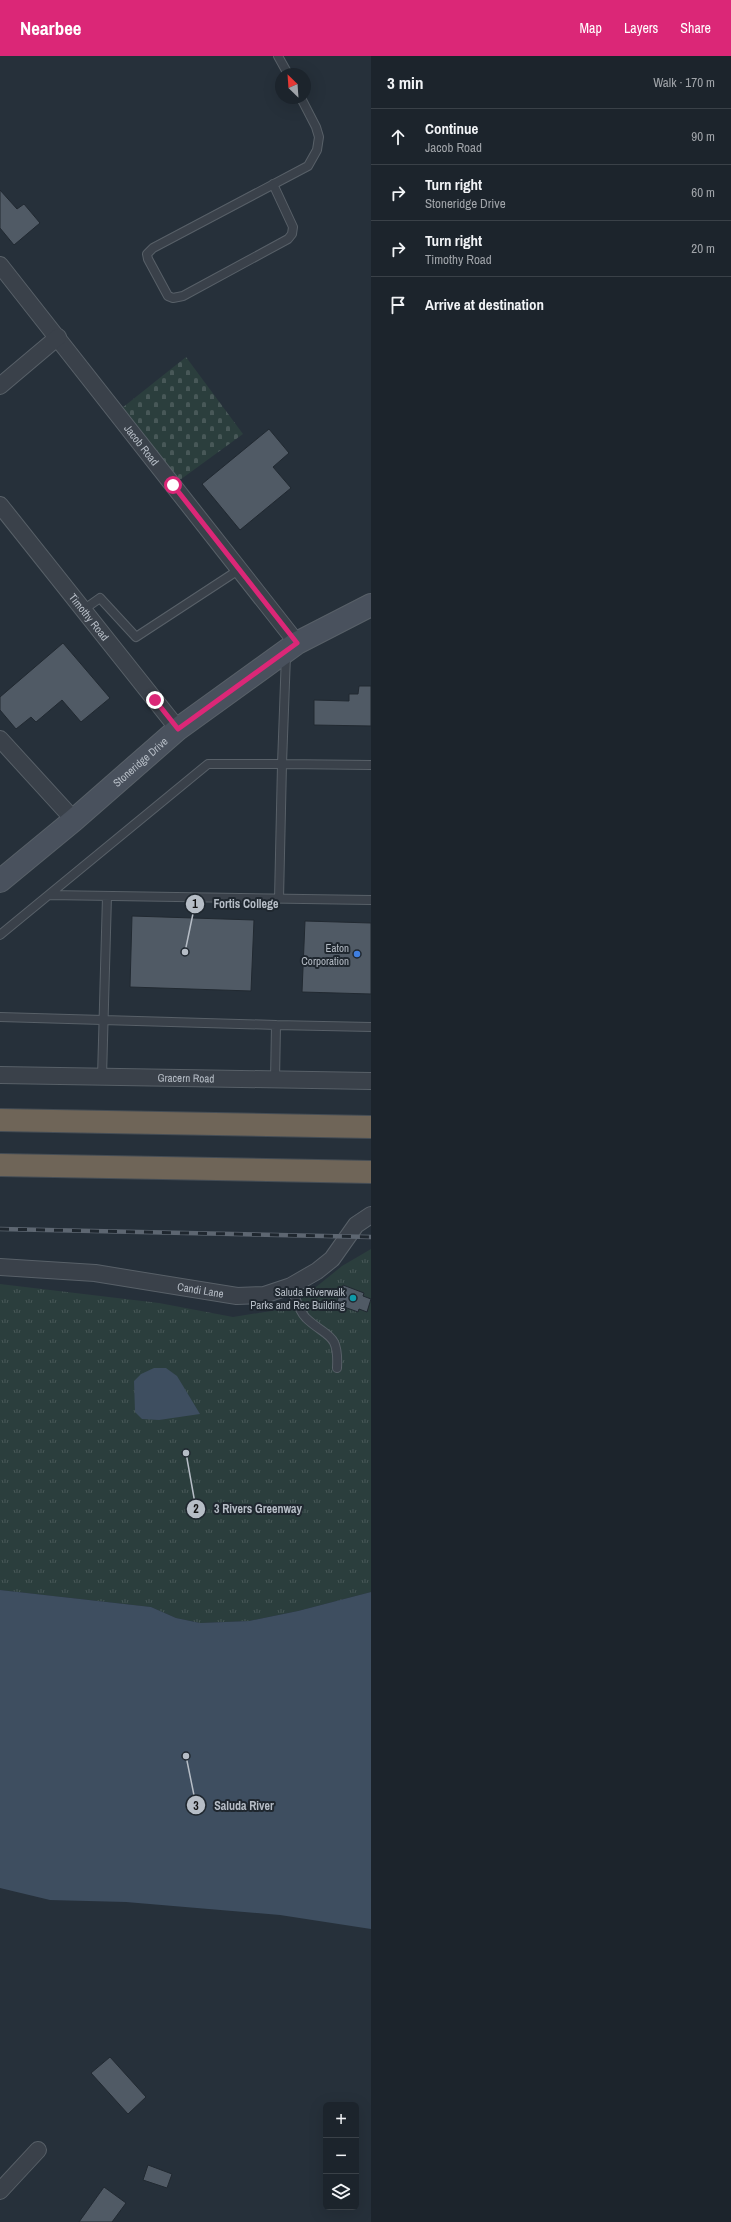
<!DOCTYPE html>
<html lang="en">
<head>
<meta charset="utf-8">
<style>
	body { margin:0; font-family:"Archivo Narrow",sans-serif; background:#293038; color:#f1f3f6 }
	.controls { position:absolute; right:12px; bottom:12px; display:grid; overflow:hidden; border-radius:6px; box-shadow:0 4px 16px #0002 }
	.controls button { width:36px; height:36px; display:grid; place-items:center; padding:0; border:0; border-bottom:1px solid #3a4148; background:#1c242c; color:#f1f3f6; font:20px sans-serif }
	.compass { position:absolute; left:275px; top:12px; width:36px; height:36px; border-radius:50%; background:#1c242c; box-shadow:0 4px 16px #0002; rotate:335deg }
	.stop { position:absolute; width:12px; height:12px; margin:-9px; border:3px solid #db2777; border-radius:50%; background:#fff }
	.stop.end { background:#db2777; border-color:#fff; box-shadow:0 1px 4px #0008 }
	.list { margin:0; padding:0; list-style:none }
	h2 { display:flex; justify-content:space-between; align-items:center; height:52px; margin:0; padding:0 16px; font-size:17px }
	h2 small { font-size:13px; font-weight:400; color:#a0a4a9 }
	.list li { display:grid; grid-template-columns:26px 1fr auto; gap:12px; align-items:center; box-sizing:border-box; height:56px; padding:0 16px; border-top:1px solid #3a4148 }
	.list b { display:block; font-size:15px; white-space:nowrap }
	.list p { margin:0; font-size:13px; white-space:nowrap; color:#a0a4a9 }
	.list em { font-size:13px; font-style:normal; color:#a0a4a9 }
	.icon { flex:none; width:22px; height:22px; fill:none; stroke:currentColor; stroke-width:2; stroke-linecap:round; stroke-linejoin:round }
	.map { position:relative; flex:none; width:371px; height:2166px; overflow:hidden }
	header { display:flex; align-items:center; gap:24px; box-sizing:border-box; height:56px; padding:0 20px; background:#db2777; color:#fff }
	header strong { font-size:19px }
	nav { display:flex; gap:22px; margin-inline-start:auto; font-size:14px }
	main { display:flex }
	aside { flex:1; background:#1c242c }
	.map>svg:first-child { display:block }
</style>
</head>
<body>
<header>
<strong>Nearbee</strong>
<nav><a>Map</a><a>Layers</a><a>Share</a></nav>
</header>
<main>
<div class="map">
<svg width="371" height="2166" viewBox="0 0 371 2166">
	<defs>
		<pattern id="cemetery-stones" width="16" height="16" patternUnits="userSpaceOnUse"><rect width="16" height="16" fill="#2b3e3d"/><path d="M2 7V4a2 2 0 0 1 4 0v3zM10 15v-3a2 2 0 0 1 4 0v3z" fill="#485858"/></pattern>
		<pattern id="park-tufts" width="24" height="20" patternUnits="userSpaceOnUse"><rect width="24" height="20" fill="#2b3e3d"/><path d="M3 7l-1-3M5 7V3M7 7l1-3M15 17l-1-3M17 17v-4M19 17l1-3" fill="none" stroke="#485858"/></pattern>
	</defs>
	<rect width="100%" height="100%" fill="#26303a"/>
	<path fill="url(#cemetery-stones)" d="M186,301l57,77 -70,51 -56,-73z"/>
	<path fill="url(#park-tufts)" d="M371,1193v343l-73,19 -49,10 -49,2 -24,-5 -25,-11 -151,-17v-306l159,19 74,14 57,-9 52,-42z"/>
	<path fill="#3e4e60" d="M154,1312h12l11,8 23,38 -41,6 -17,-1 -7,-7 -1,-31 7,-7z
		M0,1534l151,17 25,11 24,5 49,-2 49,-10 73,-19v337l-91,-14 -154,-13 -76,-2 -50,-12z"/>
	<path fill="#505a65" stroke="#212931" d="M0,134l17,19 7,-5 16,19 -26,22 -14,-17z
		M269,373l20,24 -16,14 18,21 -51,42 -38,-46z
		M63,587l47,55 -29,24 -19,-22 -26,22 -5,-5 -15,12 -16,-19v-13z
		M359,630h12v40l-57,-1v-25l35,1v-7h9z
		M132,860l122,4 -3,71 -121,-4z
		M305,865l66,2v71l-69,-2z
		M343,1229l21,8 -1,3 8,3 -4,13 -8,-3 -1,3 -22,-8z
		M110,2001l36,40 -18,17 -37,-41z
		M148,2109l24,9 -5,14 -24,-8z
		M104,2131l22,16 -14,19h-33z"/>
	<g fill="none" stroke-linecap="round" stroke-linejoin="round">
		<defs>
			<path id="lane" d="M278,0l10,18
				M273,128l20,43 -1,7 -4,5 -105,57 -10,2 -5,-2 -20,-37 -1,-5 6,-6 155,-82 9,-16 2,-13 -3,-10 -15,-29
				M83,554l17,-12 36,39 104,-68
				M49,839l322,5
				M279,843l3,-135 89,1
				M0,879l208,-171h74l4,-109
				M0,961l276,8 -1,55
				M276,969l95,2
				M102,1021l5,-181
				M291,1230c4,10 7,24 15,32 21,20 33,14 31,50"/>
			<g id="street">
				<path id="s1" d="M0,209l297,378"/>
				<path d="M0,330l58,-49"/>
				<path id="s2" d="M0,449l178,224"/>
				<path d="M0,683l74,81"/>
				<path id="s3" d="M0,1019l371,6"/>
				<path id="s4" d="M0,1211l95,6 142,23 27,-1 27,-9 26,-15 15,-12 24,-34 15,-10"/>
				<path d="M0,2135l38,-41"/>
			</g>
			<g id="secondary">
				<path id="s5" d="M0,825l74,-61 104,-91 119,-86 74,-38"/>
			</g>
			<path id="highway" d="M0,1064l371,7
				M0,1109l371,7"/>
		</defs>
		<use href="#lane" stroke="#586068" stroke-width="10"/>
		<use href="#street" stroke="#586068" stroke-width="18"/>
		<use href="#secondary" stroke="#586068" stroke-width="24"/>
		<use href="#highway" stroke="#454d55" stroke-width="24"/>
		<use href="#lane" stroke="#3a414a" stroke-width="8"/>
		<use href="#street" stroke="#3a414a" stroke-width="16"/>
		<use href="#secondary" stroke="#49515d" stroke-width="22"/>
		<use href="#highway" stroke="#6f6558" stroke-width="22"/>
		<defs>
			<path id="rail" d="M0,1173l371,8"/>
		</defs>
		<use href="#rail" stroke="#5d6671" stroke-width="4.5"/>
		<use href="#rail" stroke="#1f272f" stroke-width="3" stroke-dasharray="9" stroke-linecap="butt"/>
	</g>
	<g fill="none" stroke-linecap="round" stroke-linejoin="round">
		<path stroke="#db2777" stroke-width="5" d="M155,644l23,29 119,-86 -124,-158"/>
	</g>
	<circle fill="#3f7fe0" stroke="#1f272f" stroke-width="1.5" cx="357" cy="898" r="4"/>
	<circle fill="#0f9aa8" stroke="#1f272f" stroke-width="1.5" cx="353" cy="1242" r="4"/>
	<g text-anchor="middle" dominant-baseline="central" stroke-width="4" stroke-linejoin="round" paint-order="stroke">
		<g font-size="11" fill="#b6bdc6" stroke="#1f272f">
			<text stroke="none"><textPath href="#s1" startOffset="229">Jacob Road</textPath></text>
			<text stroke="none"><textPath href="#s2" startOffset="143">Timothy Road</textPath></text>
			<text stroke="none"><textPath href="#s5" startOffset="184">Stoneridge Drive</textPath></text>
			<text stroke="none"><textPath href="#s3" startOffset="186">Gracern Road</textPath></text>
			<text stroke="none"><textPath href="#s4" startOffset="202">Candi Lane</textPath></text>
		</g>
		<g font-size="11" fill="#b6bdc6" stroke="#1f272f" text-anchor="end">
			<text x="349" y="892">Eaton<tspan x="349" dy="13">Corporation</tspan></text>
			<text x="345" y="1236">Saluda Riverwalk<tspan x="345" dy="13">Parks and Rec Building</tspan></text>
		</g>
	</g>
	<path fill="none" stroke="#b6bdc6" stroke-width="1.5" d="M185 896L195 848M186 1397L196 1453M186 1700L196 1749"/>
	<g fill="#b6bdc6" stroke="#1f272f" stroke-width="1.5">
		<circle cx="185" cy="896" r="4"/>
		<circle cx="186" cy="1397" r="4"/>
		<circle cx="186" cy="1700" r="4"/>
		<circle cx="195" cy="848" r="10"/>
		<circle cx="196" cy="1453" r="10"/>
		<circle cx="196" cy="1749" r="10"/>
	</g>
	<g font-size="12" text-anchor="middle" font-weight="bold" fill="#111">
		<text x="195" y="852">1</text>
		<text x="196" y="1457">2</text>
		<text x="196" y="1754">3</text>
	</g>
	<g font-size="12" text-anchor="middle" font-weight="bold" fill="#b6bdc6" stroke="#1f272f" stroke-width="4" stroke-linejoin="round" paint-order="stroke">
		<text x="246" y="852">Fortis College</text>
		<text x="258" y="1457">3 Rivers Greenway</text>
		<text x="244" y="1754">Saluda River</text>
	</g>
</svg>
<div class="controls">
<button>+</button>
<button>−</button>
<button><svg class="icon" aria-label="layers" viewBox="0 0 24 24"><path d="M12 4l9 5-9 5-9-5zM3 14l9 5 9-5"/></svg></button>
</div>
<svg class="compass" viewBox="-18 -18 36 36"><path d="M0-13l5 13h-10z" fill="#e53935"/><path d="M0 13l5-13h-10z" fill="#a0a4a9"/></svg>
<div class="stop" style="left:173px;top:429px"></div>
<div class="stop end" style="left:155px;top:644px"></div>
</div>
<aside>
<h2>3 min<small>Walk · 170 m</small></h2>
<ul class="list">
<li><svg class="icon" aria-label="ahead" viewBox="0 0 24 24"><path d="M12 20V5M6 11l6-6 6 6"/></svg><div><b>Continue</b><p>Jacob Road</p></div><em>90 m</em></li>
<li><svg class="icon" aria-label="right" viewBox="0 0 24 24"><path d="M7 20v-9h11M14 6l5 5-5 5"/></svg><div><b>Turn right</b><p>Stoneridge Drive</p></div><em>60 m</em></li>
<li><svg class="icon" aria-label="right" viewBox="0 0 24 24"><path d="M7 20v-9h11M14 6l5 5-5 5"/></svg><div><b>Turn right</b><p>Timothy Road</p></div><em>20 m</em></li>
<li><svg class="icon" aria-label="arrive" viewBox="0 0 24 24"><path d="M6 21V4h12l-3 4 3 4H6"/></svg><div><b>Arrive at destination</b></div></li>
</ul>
</aside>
</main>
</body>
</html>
